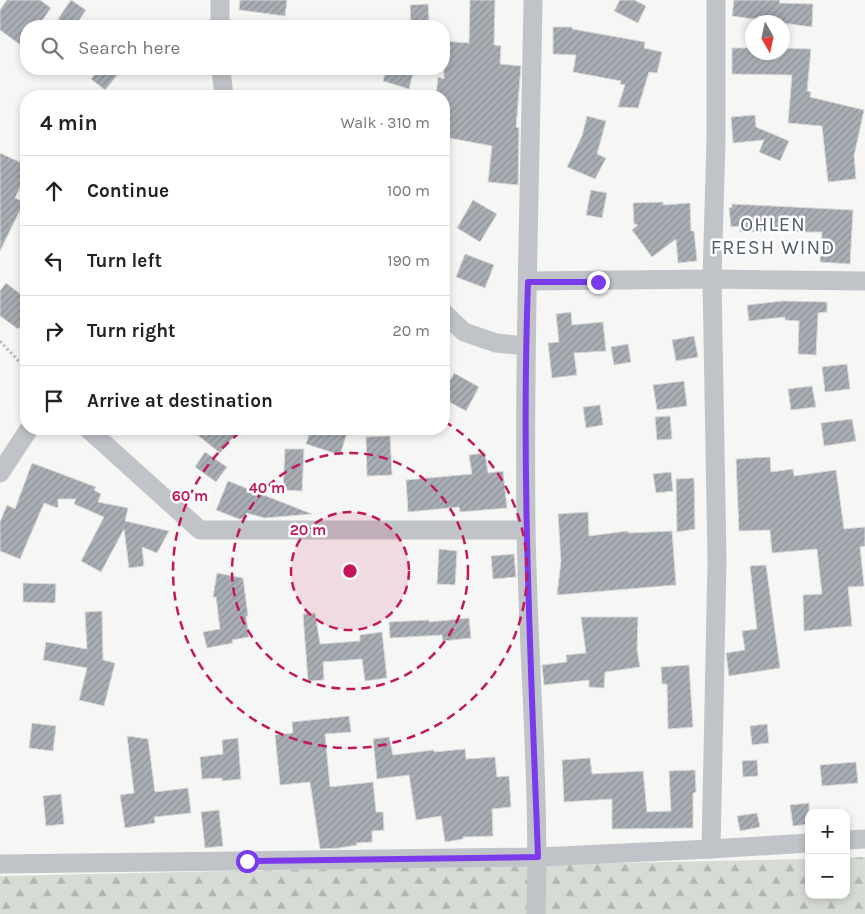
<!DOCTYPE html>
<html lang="en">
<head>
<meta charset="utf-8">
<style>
	body { margin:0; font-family:Karla,sans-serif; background:#f6f6f6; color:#222 }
	.controls { position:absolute; right:15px; bottom:15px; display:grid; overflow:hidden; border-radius:10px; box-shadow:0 2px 8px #0003 }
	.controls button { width:45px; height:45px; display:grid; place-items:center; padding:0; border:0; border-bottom:1px solid #e0e0e0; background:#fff; color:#222; font:25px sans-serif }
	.compass { position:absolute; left:745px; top:15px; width:45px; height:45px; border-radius:50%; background:#fff; box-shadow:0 2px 8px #0003; rotate:171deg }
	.stop { position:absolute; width:15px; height:15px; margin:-11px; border:4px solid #7c3aed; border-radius:50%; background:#fff }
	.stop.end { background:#7c3aed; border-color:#fff; box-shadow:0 1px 5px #0008 }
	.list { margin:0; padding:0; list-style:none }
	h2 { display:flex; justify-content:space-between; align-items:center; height:65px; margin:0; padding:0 20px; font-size:21px }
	h2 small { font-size:16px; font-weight:400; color:#767676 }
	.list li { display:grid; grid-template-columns:32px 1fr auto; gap:15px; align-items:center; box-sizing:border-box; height:70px; padding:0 20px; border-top:1px solid #e0e0e0 }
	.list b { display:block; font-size:19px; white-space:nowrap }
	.list em { font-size:16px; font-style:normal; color:#767676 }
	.icon { flex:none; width:28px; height:28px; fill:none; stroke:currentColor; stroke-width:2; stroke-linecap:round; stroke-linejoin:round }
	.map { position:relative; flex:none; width:865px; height:914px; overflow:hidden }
	.search { position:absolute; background:#fff; box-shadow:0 2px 8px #0003; left:20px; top:20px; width:430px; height:55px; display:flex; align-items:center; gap:12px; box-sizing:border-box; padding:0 18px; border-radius:20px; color:#767676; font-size:19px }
	.panel { position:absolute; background:#fff; box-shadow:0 2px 8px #0003; left:20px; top:90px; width:430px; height:345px; border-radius:20px }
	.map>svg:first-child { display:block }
</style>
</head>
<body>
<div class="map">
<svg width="865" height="914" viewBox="0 0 865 914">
	<defs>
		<pattern id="forest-firs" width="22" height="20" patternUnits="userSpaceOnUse" patternTransform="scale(1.25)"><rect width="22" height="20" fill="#d6dbd3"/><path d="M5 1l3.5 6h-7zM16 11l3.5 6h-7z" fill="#b1b6b1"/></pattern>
		<pattern id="building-hatch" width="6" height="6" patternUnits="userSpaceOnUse" patternTransform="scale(1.25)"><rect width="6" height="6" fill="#a8aeb4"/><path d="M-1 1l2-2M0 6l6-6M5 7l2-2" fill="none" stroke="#8d9298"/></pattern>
	</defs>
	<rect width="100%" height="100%" fill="#f6f6f4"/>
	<path fill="url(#forest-firs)" d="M865,857v57h-865v-38l809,-17v36h37v-37z"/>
	<path fill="url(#building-hatch)" stroke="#d8d8d6" d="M7,0h33l11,8 -13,18h-12v23l-26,-19v-20z
		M71,0l15,10 -11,16h-6l-11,-7z
		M240,0h47l-2,16 -46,-6z
		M470,0h25l-1,45 7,1 -1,18 21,2 -5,61 3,1 -1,57 -30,-3 4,-36 -48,-9v-41h-8l2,-19 6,2v-38l25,2z
		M620,0h14l12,6 -8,17 -24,-12z
		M734,0h46l-1,3 34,1 -1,23 -80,-11z
		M428,4l1,14 -2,8h-16l-1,-21z
		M553,27h19v2l73,13 -1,6 18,4 -5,21 -8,-1 -11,36 -20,-1 7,-22 -5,-1 1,-3 -48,-9 3,-17 -23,-1z
		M732,48h20v4h30v-4l29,1 -4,42 4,1 -1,5 54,13 -10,46 2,23 -28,3 -6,-56 -34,-3 4,-48 -60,-1z
		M99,69h23l-17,21 -14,-11z
		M386,69h28l-5,20 -26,-8z
		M755,115l1,12 33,14 -9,20 -21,-9 5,-12 -31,3 -2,-26z
		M587,116l19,5 -9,33 9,4 -11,21 -28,-12 15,-31z
		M0,153l26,12v10l-11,23 9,4 -24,49z
		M591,190l16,3 -5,25 -16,-3z
		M473,200l24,14 -17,28 -23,-14z
		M663,202v3l27,-2 1,28h3l3,30 -19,2 -2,-24 -24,18 -20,-27 6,-5 -4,-1 -1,-21z
		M732,204l121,6 -3,54 -30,-2 2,-30h-82v-6l-9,1 -2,-19 3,-1z
		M465,254l29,11 -9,23 -29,-11z
		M6,283l20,15v20l-8,11 -18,-13v-25z
		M783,301l44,1v10l-9,1 -2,42 -18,-1 1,-33 -14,-1v-3l-36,4 -2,-16z
		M571,312l1,13 31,-3 3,29 -32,2 3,22 -25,3 -4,-35 11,-1 -3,-28z
		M694,336l4,21 -22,4 -4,-21z
		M628,344l3,18 -17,3 -3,-18z
		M847,364l3,25 -25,3 -3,-25z
		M454,373l25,14 -13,24 -22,-12v-7z
		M684,381l3,25 -30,4 -4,-25z
		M812,386l4,21 -25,3 -3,-21z
		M600,405l3,20 -17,3 -3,-21z
		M670,416l2,23 -15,1 -2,-23z
		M852,419l4,22 -32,5 -3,-23z
		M190,429h50l-20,24z
		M311,429h24l12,4 -7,22 -34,-11z
		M390,436l2,39 -25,1 -1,-39z
		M285,449h19l-2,42 -19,-1z
		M205,452l22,15 -11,15 -21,-15z
		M485,453l3,20 15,-2 4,37 -47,4 -1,-5 -51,5 -2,-32 66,-6 -3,-19z
		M770,457l1,15 22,-3 1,7 42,-6 8,59 21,-2v19l-5,1 4,39 -16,1 4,39 -48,5 -1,-36 19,-1 -5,-45 -45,4 -2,-23 -31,1 -3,-72z
		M32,463l64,24 -2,3 7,4 -3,8 30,6 -3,13 44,10 -12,22 -15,-6 2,19 -15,2 -5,-39 -23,43 -20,-11 23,-44 -30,-13 2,-5h-18v9l-14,-5 -24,56 -20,-8v-29l7,-17 8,4z
		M671,472l2,19 -17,2 -3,-19z
		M694,478l1,51 -18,3 -1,-53z
		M228,481l84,33 -47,4 -19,-5 -2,6h-5l-23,-9z
		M588,512l1,24 39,-5v2l44,-2 4,54 -119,10 4,-34 -3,-47z
		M439,549l18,2 -2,34 -18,-1z
		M514,554l2,23 -23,2 -2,-23z
		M766,565l14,103 -51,8 -3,-23 19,-3 -3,-19 15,-2 -7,-63z
		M217,573l26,5 5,38h-2l3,21 -17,3 1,3 -26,5 -4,-16 17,-3 -4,-32h-3z
		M23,583l33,1 -1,19 -32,-1z
		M102,611l1,49 12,3 -11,43 -25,-6 8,-32 -44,-8 3,-18 41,7 -2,-37z
		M315,613l5,31 40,-3v-6l22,-3 5,46 -22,3 -3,-22 -39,3 1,18 -16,1 -5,-67z
		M581,617h57l-1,33 3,17 -35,5 -1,16 -15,-1v-7l-45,5 -2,-20 25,-3 -1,-7 20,-2z
		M469,618l2,20 -28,3 -1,-6 -52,3 -1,-16 40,-2v2z
		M689,665l4,62 -25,2 -1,-45h-5l-1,-17z
		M349,716l2,16 -26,2 5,53 43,-5 3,30h7l1,18 -12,1v11l-16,1 1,2 -18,3 -19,1 -10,-67 -30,3 -5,-50 18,-2 -1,-11z
		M32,723l24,3 -3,25 -24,-3z
		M767,724l2,19 -17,2 -2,-19z
		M127,736l21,3 7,53 33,-4 3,25 -37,4 1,6 -30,5 -5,-33 14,-2z
		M389,737l4,18 41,-5v2l31,-3 1,10 29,-2 2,20 12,-1 2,31 -19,2 1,27 -30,1v2l-18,3 -4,-26 -25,4 -7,-45 -32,4 -4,-40z
		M238,738l3,41 -19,2v-3l-20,1 -2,-22 23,-3 -1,-14z
		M590,758l2,16 51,-3 4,41 24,-1 -2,-40 26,-1 1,22 -3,1v35l-81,1v-30l-48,3 -2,-42z
		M757,760l1,16 -15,1 -1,-16z
		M856,762l2,21 -36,3 -2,-21z
		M61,794l3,30 -18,2 -3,-30z
		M809,803v21l-16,2 -3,-21z
		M219,810l4,36 -18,2 -4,-36z
		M757,813l3,14 -20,4 -3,-15z"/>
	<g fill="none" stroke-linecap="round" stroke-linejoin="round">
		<path stroke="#babcbf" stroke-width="3" stroke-dasharray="2.5 2.5" stroke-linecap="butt" d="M0,341l26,28"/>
		<path stroke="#c0c3c7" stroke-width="19" d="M220,0v26
			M533,0c-3,176 -9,352 -7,528 2,129 14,257 10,386
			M221,69l3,27
			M528,281l184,-2 153,2
			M444,313l20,19 32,11 30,3
			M88,429l112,101h326
			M0,473l29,-44
			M846,840l19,-1
			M711,849l6,-288 -5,-282 4,-139v-140
			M0,864l538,-7 173,-8 98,-6"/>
	</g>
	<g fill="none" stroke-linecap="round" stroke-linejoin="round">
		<path stroke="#7c3aed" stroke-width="6" d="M247,861l291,-4c-7,-192 -17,-383 -10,-575h70"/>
	</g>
	<circle cx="350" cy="571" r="59" fill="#c2185b" fill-opacity=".12"/>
	<g fill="none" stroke="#c2185b" stroke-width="2.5" stroke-dasharray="9 6">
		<circle cx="350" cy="571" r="59"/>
		<circle cx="350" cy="571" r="118"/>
		<path d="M444 421A177 177 0 1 1 243 430"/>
	</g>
	<g text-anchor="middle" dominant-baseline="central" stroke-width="5" stroke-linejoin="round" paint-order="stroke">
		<g font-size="20" letter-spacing="1" fill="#555f68" stroke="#fff">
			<text x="773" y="224">OHLEN<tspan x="773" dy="23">FRESH WIND</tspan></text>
		</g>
	</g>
	<circle cx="350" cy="571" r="8" fill="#c2185b" stroke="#fff" stroke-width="2.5"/>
	<g font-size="15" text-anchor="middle" font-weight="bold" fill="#c2185b" stroke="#fff" stroke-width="5" stroke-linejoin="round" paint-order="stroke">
		<text x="267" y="493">40 m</text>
		<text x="190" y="501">60 m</text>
		<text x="308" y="535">20 m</text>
	</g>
</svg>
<div class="controls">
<button>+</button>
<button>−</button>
</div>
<svg class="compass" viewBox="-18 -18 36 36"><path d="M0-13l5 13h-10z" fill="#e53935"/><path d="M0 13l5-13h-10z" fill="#767676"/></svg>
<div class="stop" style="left:247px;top:861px"></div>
<div class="stop end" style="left:598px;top:282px"></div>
<div class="search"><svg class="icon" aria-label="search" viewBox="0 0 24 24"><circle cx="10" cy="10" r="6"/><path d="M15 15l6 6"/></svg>Search here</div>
<section class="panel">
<h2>4 min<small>Walk · 310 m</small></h2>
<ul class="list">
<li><svg class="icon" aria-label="ahead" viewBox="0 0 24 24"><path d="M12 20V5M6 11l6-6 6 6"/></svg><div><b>Continue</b></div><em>100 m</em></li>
<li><svg class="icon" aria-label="left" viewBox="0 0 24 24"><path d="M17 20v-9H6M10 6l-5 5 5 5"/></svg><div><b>Turn left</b></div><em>190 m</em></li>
<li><svg class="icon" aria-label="right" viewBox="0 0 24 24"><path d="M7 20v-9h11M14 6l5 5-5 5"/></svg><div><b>Turn right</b></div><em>20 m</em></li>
<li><svg class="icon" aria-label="arrive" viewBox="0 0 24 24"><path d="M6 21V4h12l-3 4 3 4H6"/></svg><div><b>Arrive at destination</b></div></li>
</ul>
</section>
</div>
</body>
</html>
